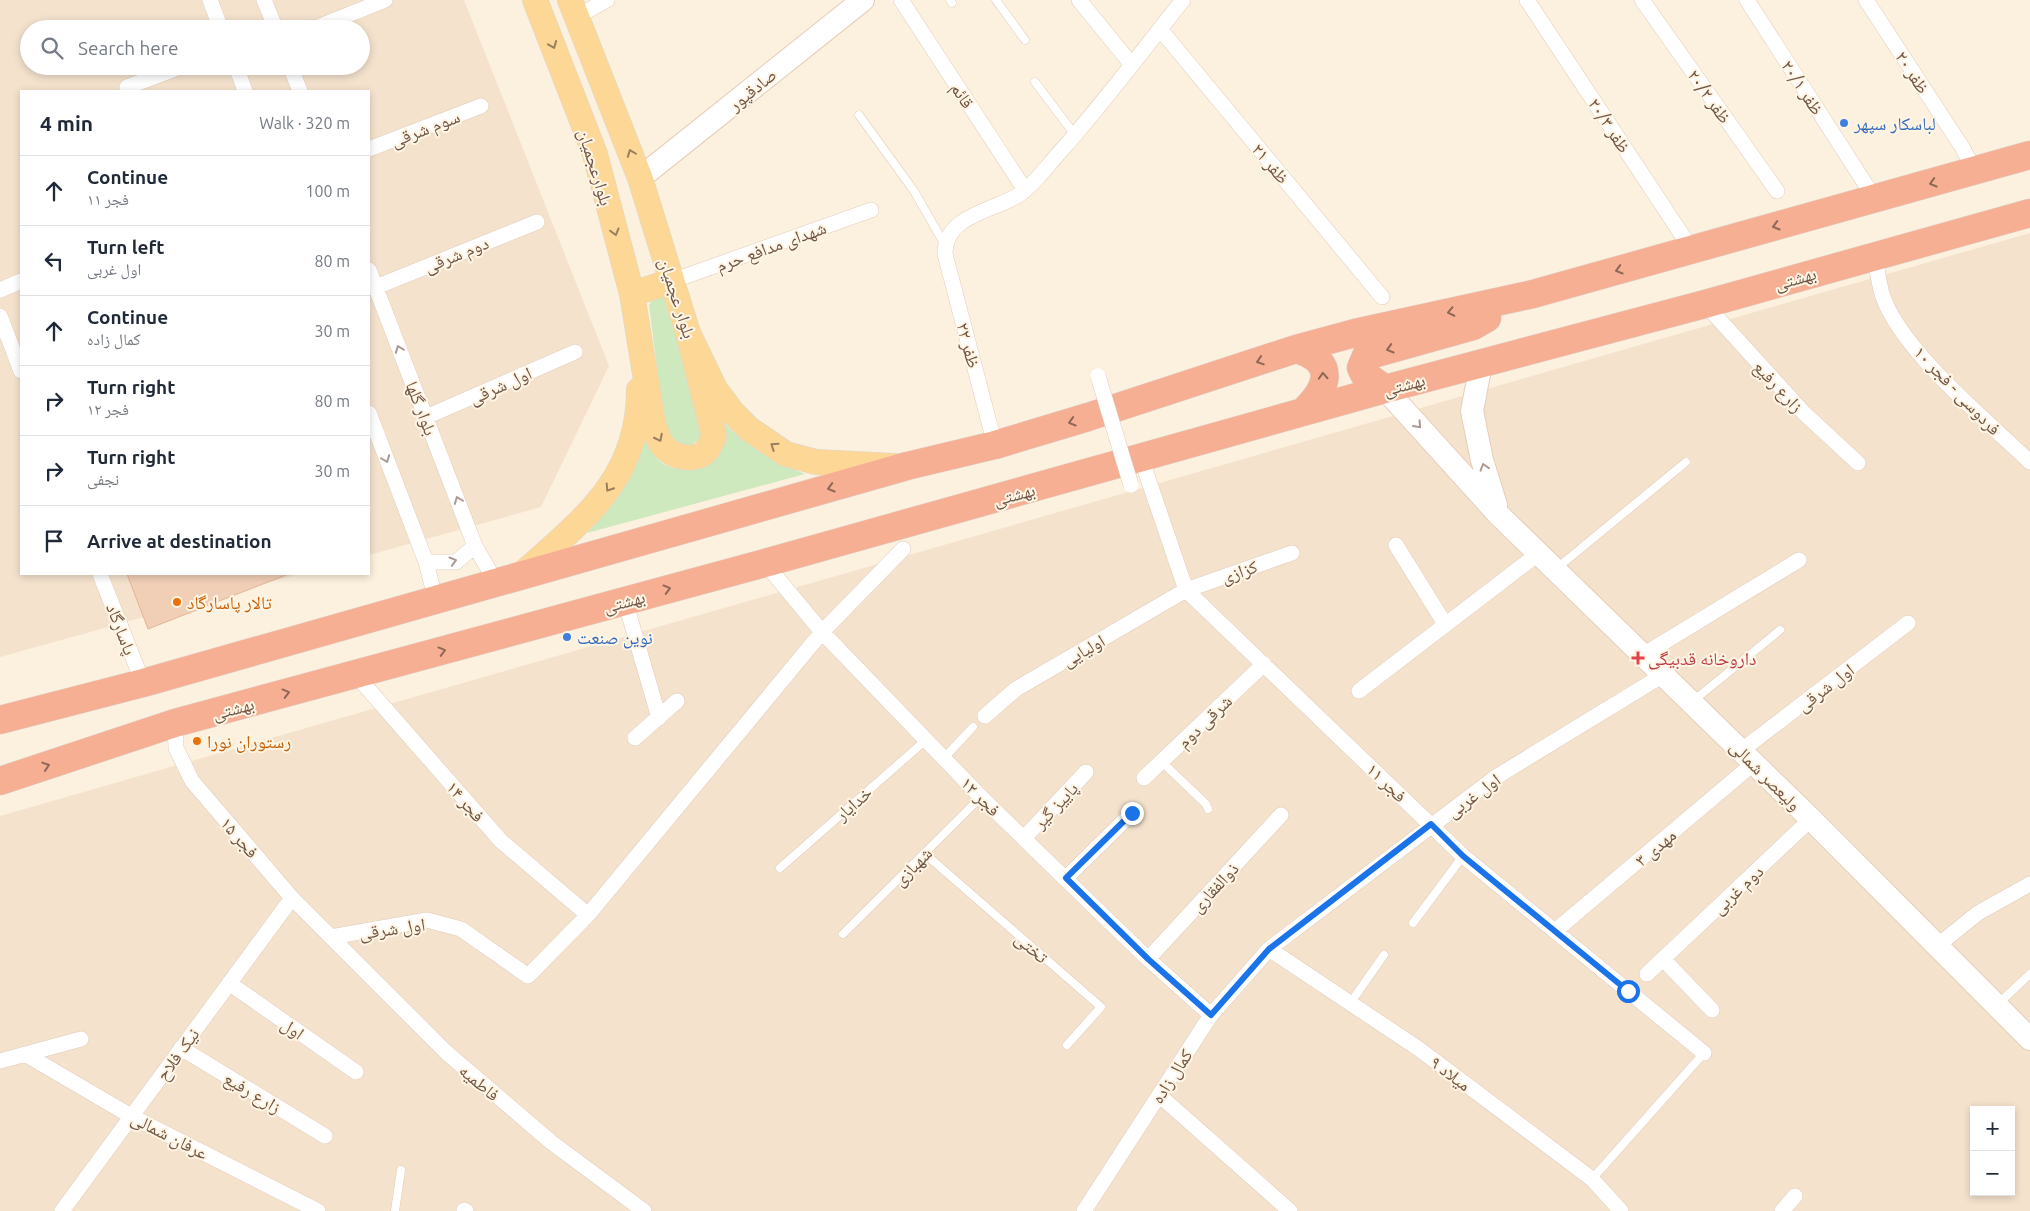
<!DOCTYPE html>
<html lang="en">
<head>
<meta charset="utf-8">
<style>
	body { margin:0; font-family:Ubuntu,"Noto Naskh Arabic",sans-serif; background:#f2f2f3; color:#1f2937 }
	.controls { position:absolute; right:15px; bottom:15px; display:grid; overflow:hidden; border-radius:0px; box-shadow:0 2px 8px #0003 }
	.controls button { width:45px; height:45px; display:grid; place-items:center; padding:0; border:0; border-bottom:1px solid #e0e1e3; background:#fff; color:#1f2937; font:25px sans-serif }
	.stop { position:absolute; width:15px; height:15px; margin:-11px; border:4px solid #1a73e8; border-radius:50%; background:#fff }
	.stop.end { background:#1a73e8; border-color:#fff; box-shadow:0 1px 5px #0008 }
	.list { margin:0; padding:0; list-style:none }
	h2 { display:flex; justify-content:space-between; align-items:center; height:65px; margin:0; padding:0 20px; font-size:21px }
	h2 small { font-size:16px; font-weight:400; color:#747a83 }
	.list li { display:grid; grid-template-columns:32px 1fr auto; gap:15px; align-items:center; box-sizing:border-box; height:70px; padding:0 20px; border-top:1px solid #e0e1e3 }
	.list b { display:block; font-size:19px; white-space:nowrap }
	.list p { margin:0; font-size:16px; white-space:nowrap; color:#747a83 }
	.list em { font-size:16px; font-style:normal; color:#747a83 }
	.icon { flex:none; width:28px; height:28px; fill:none; stroke:currentColor; stroke-width:2; stroke-linecap:round; stroke-linejoin:round }
	.map { position:relative; flex:none; width:2030px; height:1211px; overflow:hidden }
	.search { position:absolute; background:#fff; box-shadow:0 2px 8px #0003; left:20px; top:20px; width:350px; height:55px; display:flex; align-items:center; gap:12px; box-sizing:border-box; padding:0 18px; border-radius:28px; color:#747a83; font-size:19px }
	.panel { position:absolute; background:#fff; box-shadow:0 2px 8px #0003; left:20px; top:90px; width:350px; height:485px; border-radius:0px }
	.map>svg:first-child { display:block }
</style>
</head>
<body>
<div class="map">
<svg width="2030" height="1211" viewBox="0 0 2030 1211">
	<rect width="100%" height="100%" fill="#fcf1de"/>
	<path fill="#f4e2cd" fill-rule="evenodd" d="M0,0h464l145,366 -68,141 -172,48v-464h-348v483h278l-299,83zM29,29h332v37h-332z
		M2030,233v978h-2030v-395zM1974,1110h37v82h-37z"/>
	<path fill="#cfe9be" d="M660,295l8,6 36,130 -4,8 -16,11 -19,-19 -16,-126 5,-8z
		M722,421c26,27 49,38 83,53l-218,59c34,-35 40,-55 57,-100 8,26 20,39 48,35z"/>
	<path fill="#f1ceb6" stroke="#e4b596" d="M127,574h159v1l-138,54z"/>
	<g fill="none" stroke-linecap="round" stroke-linejoin="round">
		<defs>
			<path id="lane" d="M950,0l2,3
				M996,0l29,40
				M1035,82l40,53
				M859,115l55,76 31,54
				M1557,568l129,-106
				M1693,701l87,-71
				M944,758l29,-31
				M1162,762l44,42 2,5
				M924,853l177,154 -34,38
				M780,868l147,-129
				M1413,923l50,-67
				M843,934l138,-137
				M1351,1002l33,-47
				M1998,1004l32,-30
				M1592,1179l112,-126
				M395,1211l6,-41"/>
			<path id="street" d="M210,0l11,29
				M264,0l12,29
				M901,0l124,190
				M1079,0l53,65
				M1527,0l165,250
				M1642,0l135,191
				M1747,0l128,199
				M1866,0l96,147 13,24
				M578,16l29,-16
				M313,29l72,-29
				M1160,29l222,268
				M236,66l9,25
				M290,66l10,25
				M127,87l56,-21
				M369,149l112,-43
				M1875,256c2,13 4,29 8,41 20,55 104,124 147,165
				M369,270l106,276 22,38
				M672,281l199,-71
				M376,287l161,-65
				M0,290l21,-9
				M1705,304l99,109 54,50
				M0,316l21,55
				M369,413l57,149 10,39
				M426,417l149,-65
				M995,445l-50,-191c-1,-39 50,-43 75,-60 15,-10 27,-28 39,-41 44,-49 83,-102 124,-153
				M1141,458l45,132 277,266 241,197
				M1396,545l49,79
				M426,562h30l19,-16
				M765,563l57,69 159,165 167,162 63,56
				M100,574l43,109
				M625,601l34,117
				M1643,655l156,-95
				M355,674l146,167 87,74
				M1359,691l180,-138
				M985,716l31,-27 170,-99 106,-37
				M175,723l1,25 16,33 100,117 155,155 104,89 93,69
				M635,738l42,-37
				M1742,750l166,-127
				M1144,778l120,-114
				M1024,838l62,-66
				M1066,878l66,-65
				M1555,931l199,-168
				M331,937l96,-17 34,9 67,47 60,-61 234,-283 81,-83
				M1937,946l41,-33 52,-29
				M1269,949l150,100 173,130 29,32
				M1148,959l133,-144
				M1663,959l49,51
				M1647,974l164,-155
				M229,983l127,89
				M181,1048l144,88
				M25,1054l106,62 187,95
				M0,1061l81,-22
				M1159,1095l131,116
				M464,1210l2,1
				M62,1211l230,-313
				M1084,1211l127,-196 58,-66 227,-172 167,-102
				M1782,1211l13,-15"/>
			<path id="secondary" d="M640,178l223,-178
				M1481,364l-9,47 10,49 14,45
				M1385,389l113,125 313,305 219,220"/>
			<path id="primary" d="M535,0l60,154 37,140 21,129c3,9 5,18 12,25 10,10 32,14 42,2 3,-4 5,-10 7,-14l-26,-103
				M570,0l70,178 48,155 27,56 18,24 16,16 37,25 30,8 78,4
				M632,294l40,-13
				M519,577c62,-56 120,-96 120,-187"/>
			<path id="highway" d="M1296,349c41,13 33,38 7,63
				M1385,389l-21,-15 -3,-6 5,-12 107,-30 14,-8
				M0,720l143,-37 764,-217 88,-21 93,-28 208,-68 59,-16 178,-39 497,-139
				M0,781l175,-58 590,-160 620,-174 320,-85 325,-91"/>
		</defs>
		<use href="#lane" stroke="#e0cdbb" stroke-width="9"/>
		<use href="#street" stroke="#e0cdbb" stroke-width="16"/>
		<use href="#secondary" stroke="#e5ceb9" stroke-width="24"/>
		<use href="#primary" stroke="#ddd6d3" stroke-width="26"/>
		<use href="#highway" stroke="#ddd6d3" stroke-width="29"/>
		<use href="#lane" stroke="#fff" stroke-width="8"/>
		<use href="#street" stroke="#fff" stroke-width="15"/>
		<use href="#secondary" stroke="#fff" stroke-width="22"/>
		<use href="#primary" stroke="#fcd796" stroke-width="25"/>
		<use href="#highway" stroke="#f7af94" stroke-width="28"/>
		<defs>
			<path id="street-bridge" d="M1098,376l33,109"/>
		</defs>
		<use href="#street-bridge" stroke="#e0cdbb" stroke-width="16" stroke-linecap="butt"/>
		<use href="#street-bridge" stroke="#fff" stroke-width="15"/>
	</g>
	<defs><path id="oneway-chevron" d="M-2-3.5L2.5 0L-2 3.5" fill="none" stroke-width="1.6" stroke-linecap="round" stroke-linejoin="round" transform="scale(1.25)"/></defs>
	<g stroke="#9b7d5f">
		<use href="#oneway-chevron" transform="translate(553 45) rotate(68)"/>
		<use href="#oneway-chevron" transform="translate(631 153) rotate(-111)"/>
		<use href="#oneway-chevron" transform="translate(615 232) rotate(75)"/>
		<use href="#oneway-chevron" transform="translate(659 438) rotate(63)"/>
		<use href="#oneway-chevron" transform="translate(774 446) rotate(-146)"/>
		<use href="#oneway-chevron" transform="translate(609 488) rotate(123)"/>
	</g>
	<g stroke="#8d6856">
		<use href="#oneway-chevron" transform="translate(1933 183) rotate(164)"/>
		<use href="#oneway-chevron" transform="translate(1776 226) rotate(164)"/>
		<use href="#oneway-chevron" transform="translate(1619 270) rotate(164)"/>
		<use href="#oneway-chevron" transform="translate(1451 312) rotate(168)"/>
		<use href="#oneway-chevron" transform="translate(1390 349) rotate(164)"/>
		<use href="#oneway-chevron" transform="translate(1260 361) rotate(162)"/>
		<use href="#oneway-chevron" transform="translate(1323 376) rotate(-93)"/>
		<use href="#oneway-chevron" transform="translate(1072 422) rotate(163)"/>
		<use href="#oneway-chevron" transform="translate(831 488) rotate(164)"/>
		<use href="#oneway-chevron" transform="translate(667 589) rotate(-15)"/>
		<use href="#oneway-chevron" transform="translate(442 651) rotate(-15)"/>
		<use href="#oneway-chevron" transform="translate(286 693) rotate(-15)"/>
		<use href="#oneway-chevron" transform="translate(46 766) rotate(-18)"/>
	</g>
	<g stroke="#aa9a91">
		<use href="#oneway-chevron" transform="translate(399 349) rotate(-111)"/>
		<use href="#oneway-chevron" transform="translate(1418 425) rotate(48)"/>
		<use href="#oneway-chevron" transform="translate(386 459) rotate(69)"/>
		<use href="#oneway-chevron" transform="translate(1484 467) rotate(-107)"/>
		<use href="#oneway-chevron" transform="translate(458 500) rotate(-111)"/>
		<use href="#oneway-chevron" transform="translate(453 561) rotate(-16)"/>
	</g>
	<g fill="none" stroke-linecap="round" stroke-linejoin="round">
		<path stroke="#1a73e8" stroke-width="6" d="M1132,813l-66,65 82,81 63,56 58,-66 162,-125 32,32 165,135"/>
	</g>
	<g fill="#3f7fe0" stroke="#fff5e4" stroke-width="2">
		<circle cx="1844" cy="123" r="5"/>
		<circle cx="567" cy="637" r="5"/>
	</g>
	<g fill="#e8710a" stroke="#fff5e4" stroke-width="2">
		<circle cx="177" cy="602" r="5"/>
		<circle cx="197" cy="741" r="5"/>
	</g>
	<path fill="#e0444e" stroke="#fff5e4" stroke-width="2" d="M1635.5 650.5h5v5h5v5h-5v5h-5v-5h-5v-5h5z"/>
	<g text-anchor="middle" dominant-baseline="central" stroke-width="4" stroke-linejoin="round" paint-order="stroke">
		<g font-size="18" fill="#725647" stroke="#fff5e4">
			<text transform="translate(1913 72) rotate(57)">ظفر ۲۰</text>
			<text transform="translate(1803 87) rotate(57)">ظفر ۲۰/۱</text>
			<text transform="translate(752 89) rotate(-39)">صادقپور</text>
			<text transform="translate(963 95) rotate(57)">قائم</text>
			<text transform="translate(1710 96) rotate(55)">ظفر ۲۰/۲</text>
			<text transform="translate(1610 125) rotate(57)">ظفر ۲۰/۳</text>
			<text transform="translate(425 128) rotate(-21)">سوم شرقی</text>
			<text transform="translate(1271 163) rotate(50)">ظفر ۲۱</text>
			<text transform="translate(596 167) rotate(73)">بلوارعجمیان</text>
			<text transform="translate(771 246) rotate(-20)">شهدای مدافع حرم</text>
			<text transform="translate(456 254) rotate(-22)">دوم شرقی</text>
			<text transform="translate(1795 278) rotate(-16)">بهشتی</text>
			<text transform="translate(678 298) rotate(72)">بلوار عجمیان</text>
			<text transform="translate(969 345) rotate(75)">ظفر ۲۲</text>
			<text transform="translate(1404 384) rotate(-15)">بهشتی</text>
			<text transform="translate(500 385) rotate(-24)">اول شرقی</text>
			<text transform="translate(1779 386) rotate(47)">زارع رفیع</text>
			<text transform="translate(1958 390) rotate(46)">فردوسی - فجر ۱۰</text>
			<text transform="translate(422 408) rotate(69)">بلوار گلها</text>
			<text transform="translate(1014 494) rotate(-15)">بهشتی</text>
			<text transform="translate(1239 571) rotate(-19)">کزازی</text>
			<text transform="translate(624 601) rotate(-15)">بهشتی</text>
			<text transform="translate(122 629) rotate(69)">پاسارگاد</text>
			<text transform="translate(1083 650) rotate(-30)">اولیایی</text>
			<text transform="translate(1825 687) rotate(-37)">اول شرقی</text>
			<text transform="translate(233 708) rotate(-15)">بهشتی</text>
			<text transform="translate(1204 721) rotate(-44)">شرقی دوم</text>
			<text transform="translate(1766 775) rotate(45)">ولیعصر شمالی</text>
			<text transform="translate(1387 782) rotate(44)">فجر ۱۱</text>
			<text transform="translate(1473 795) rotate(-36)">اول غربی</text>
			<text transform="translate(981 796) rotate(45)">فجر ۱۲</text>
			<text transform="translate(466 801) rotate(49)">فجر ۱۴</text>
			<text transform="translate(853 803) rotate(-41)">خدایار</text>
			<text transform="translate(1055 805) rotate(-47)">پاییز گیر</text>
			<text transform="translate(240 837) rotate(49)">فجر ۱۵</text>
			<text transform="translate(1655 847) rotate(-40)">مهدی ۳</text>
			<text transform="translate(912 866) rotate(-45)">شهبازی</text>
			<text transform="translate(1214 887) rotate(-47)">ذوالفقاری</text>
			<text transform="translate(1737 889) rotate(-43)">دوم غربی</text>
			<text transform="translate(392 928) rotate(-8)">اول شرقی</text>
			<text transform="translate(1032 947) rotate(41)">تختی</text>
			<text transform="translate(293 1028) rotate(35)">اول</text>
			<text transform="translate(177 1054) rotate(-54)">نیک فلاح</text>
			<text transform="translate(1451 1073) rotate(37)">میلاد ۹</text>
			<text transform="translate(1171 1076) rotate(-57)">کمال زاده</text>
			<text transform="translate(480 1082) rotate(40)">فاطمیه</text>
			<text transform="translate(253 1092) rotate(31)">زارع رفیع</text>
			<text transform="translate(170 1135) rotate(27)">عرفان شمالی</text>
		</g>
		<g font-size="18" fill="#366cbe" stroke="#fff5e4" text-anchor="start">
			<text x="1854" y="123">لباسکار سپهر</text>
			<text x="577" y="637">نوین صنعت</text>
		</g>
		<g font-size="18" fill="#c56008" stroke="#fff5e4" text-anchor="start">
			<text x="187" y="602">تالار پاسارگاد</text>
			<text x="207" y="741">رستوران نورا</text>
		</g>
		<g font-size="18" fill="#be3a42" stroke="#fff5e4" text-anchor="start">
			<text x="1648" y="658">داروخانه قدبیگی</text>
		</g>
	</g>
</svg>
<div class="controls">
<button>+</button>
<button>−</button>
</div>
<div class="stop" style="left:1628px;top:991px"></div>
<div class="stop end" style="left:1132px;top:813px"></div>
<div class="search"><svg class="icon" aria-label="search" viewBox="0 0 24 24"><circle cx="10" cy="10" r="6"/><path d="M15 15l6 6"/></svg>Search here</div>
<section class="panel">
<h2>4 min<small>Walk · 320 m</small></h2>
<ul class="list">
<li><svg class="icon" aria-label="ahead" viewBox="0 0 24 24"><path d="M12 20V5M6 11l6-6 6 6"/></svg><div><b>Continue</b><p>فجر ۱۱</p></div><em>100 m</em></li>
<li><svg class="icon" aria-label="left" viewBox="0 0 24 24"><path d="M17 20v-9H6M10 6l-5 5 5 5"/></svg><div><b>Turn left</b><p>اول غربی</p></div><em>80 m</em></li>
<li><svg class="icon" aria-label="ahead" viewBox="0 0 24 24"><path d="M12 20V5M6 11l6-6 6 6"/></svg><div><b>Continue</b><p>کمال زاده</p></div><em>30 m</em></li>
<li><svg class="icon" aria-label="right" viewBox="0 0 24 24"><path d="M7 20v-9h11M14 6l5 5-5 5"/></svg><div><b>Turn right</b><p>فجر ۱۲</p></div><em>80 m</em></li>
<li><svg class="icon" aria-label="right" viewBox="0 0 24 24"><path d="M7 20v-9h11M14 6l5 5-5 5"/></svg><div><b>Turn right</b><p>نجفی</p></div><em>30 m</em></li>
<li><svg class="icon" aria-label="arrive" viewBox="0 0 24 24"><path d="M6 21V4h12l-3 4 3 4H6"/></svg><div><b>Arrive at destination</b></div></li>
</ul>
</section>
</div>
</body>
</html>
